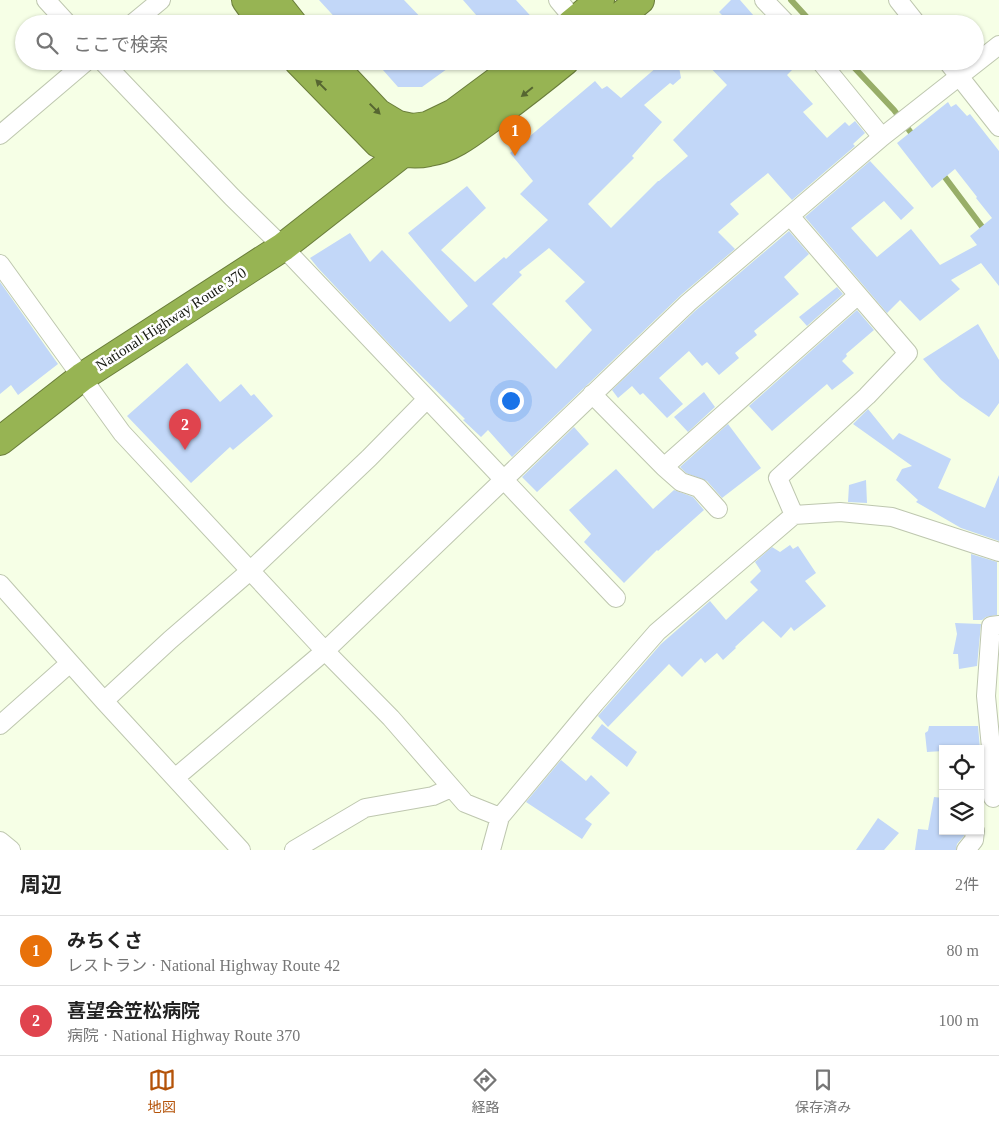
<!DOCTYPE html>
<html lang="ja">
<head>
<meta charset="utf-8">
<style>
	body { margin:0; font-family:"Times New Roman","Noto Sans JP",serif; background:#f2f2f2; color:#222 }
	.controls { position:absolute; right:15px; bottom:15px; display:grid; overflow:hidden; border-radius:0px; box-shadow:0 1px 4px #0004 }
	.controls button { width:45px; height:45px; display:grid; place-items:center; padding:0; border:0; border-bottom:1px solid #e0e0e0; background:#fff; color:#222; font:25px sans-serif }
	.you { position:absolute; left:510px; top:400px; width:18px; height:18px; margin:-12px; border:4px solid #fff; border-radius:50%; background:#1a73e8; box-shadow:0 0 0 8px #1a73e833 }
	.badge { display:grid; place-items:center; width:32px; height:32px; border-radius:50%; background:#b45309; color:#fff; font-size:16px; font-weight:700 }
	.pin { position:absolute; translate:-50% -41px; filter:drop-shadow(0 1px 2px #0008) }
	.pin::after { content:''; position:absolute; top:26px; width:18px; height:15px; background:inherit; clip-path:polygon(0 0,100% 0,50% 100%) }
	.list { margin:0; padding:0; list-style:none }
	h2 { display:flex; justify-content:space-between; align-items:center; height:65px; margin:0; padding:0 20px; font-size:21px }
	h2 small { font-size:16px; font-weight:400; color:#767676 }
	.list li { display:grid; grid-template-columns:32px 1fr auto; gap:15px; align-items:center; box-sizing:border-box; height:70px; padding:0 20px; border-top:1px solid #e0e0e0 }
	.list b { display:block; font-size:19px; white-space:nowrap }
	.list p { margin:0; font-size:16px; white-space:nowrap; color:#767676 }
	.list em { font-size:16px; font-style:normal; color:#767676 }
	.icon { flex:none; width:28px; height:28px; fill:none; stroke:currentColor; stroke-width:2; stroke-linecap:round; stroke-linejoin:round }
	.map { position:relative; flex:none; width:999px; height:850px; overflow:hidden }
	.search { position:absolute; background:#fff; box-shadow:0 1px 4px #0004; left:15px; right:15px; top:15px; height:55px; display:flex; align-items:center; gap:12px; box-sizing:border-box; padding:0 18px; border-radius:28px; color:#767676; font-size:19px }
	.sheet { height:205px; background:#fff }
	nav { display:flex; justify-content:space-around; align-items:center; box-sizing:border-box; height:70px; border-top:1px solid #e0e0e0; background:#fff; font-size:14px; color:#767676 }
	nav a { display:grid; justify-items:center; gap:2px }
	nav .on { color:#b45309 }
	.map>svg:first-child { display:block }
</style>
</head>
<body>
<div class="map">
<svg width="999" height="850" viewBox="0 0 999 850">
	<rect width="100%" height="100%" fill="#f6ffe6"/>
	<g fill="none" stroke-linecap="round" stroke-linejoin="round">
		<path stroke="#98ae68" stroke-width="6" d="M791,0l22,24
			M848,61l46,49 21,28
			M941,172l45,60"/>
	</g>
	<path fill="#c2d7f8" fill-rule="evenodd" d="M319,0h85l23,24h-86z
		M463,0h53l22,24h-54z
		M731,0h9l21,24h-30l-12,-12z
		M375,61h83l-36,26h-24z
		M664,61h14l3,17 -8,7 -3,-2 -26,22 18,17 -30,34 2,2 -46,46 23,24 47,-47h1l29,-25 -15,-16 54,-55 -23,-24h97l-14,14 26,29 -10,8 24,26 18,-16 4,4 6,-5 10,12 -12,11 2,2 -63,54 -24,-27 -38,31 9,10 -21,18 17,17 -54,46 -169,162 -24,-27 -7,7 -18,-17 2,-1 -71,-70 -76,-81 -8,-10 40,-25 20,29 12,-12 68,72 18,-16 -60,-73 59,-47 19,22 -45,42 34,32 29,-25 2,2 42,-39 -28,-26 13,-13 -23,-28 85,-72 7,8 5,-3 14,12zM549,248l36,34 -20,19 27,29 -36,39 -64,-65 30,-29 -3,-3z
		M948,102l3,5 5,-3 11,12 3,-2 29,37v135l-18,-23 -30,17 9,9 -40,32 -20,-21 -13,13 -82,-96 65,-56 44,47 -13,12 -17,-19 -33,27 26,29 34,-28 29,36 37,-20 -7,-9 22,-18 -16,-20 1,-1 -22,-28 -23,19 -35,-45z
		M789,231l20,23 -25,23 15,17 -45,37 3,4 -22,18 4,5 -20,17 -12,-13 -5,4 -13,-15 -30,27 24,26 -16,14 -24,-25 -3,2 -8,-9 -14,12 -6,-8 83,-79z
		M0,282l58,82 -40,31 -7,-10 -11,9z
		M837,287l6,7 -36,32 -8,-9z
		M857,310l17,20 -28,24 1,2 -5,5 12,12 -22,17 -5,-6 -55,47 -23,-25z
		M978,324l21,36v43l-10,14 -29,-20 -19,-17 -18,-21z
		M187,363l33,39 21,-18 10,12 3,-2 19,22 -40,34 -3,-3 -39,36 -64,-67z
		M704,392l11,15 -27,25 -14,-15z
		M868,409l25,31 6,-7 52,26 -13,29 47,20 14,-33v66l-38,-13 -45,-26 2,-2 -22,-20 6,-11 10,-3 -59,-42z
		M728,424l33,44 -39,30 -15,-17 -21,-8 -6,-6z
		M574,427l15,17 -52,48 -15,-15z
		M616,469l37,40 21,-19 19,7 11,13 -46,41 -1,-1 -33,33 -40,-41 7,-8 -22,-24z
		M866,480l1,23 -19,-1 1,-17z
		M790,545l3,4 5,-3 18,27 -11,8 21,25 -32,25 -3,-4 -10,11 -18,-17 -28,26 1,1 -13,12 -6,-7 -12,10 -4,-5 -19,19 -13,-13 -61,63 -10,-11 63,-72 49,-43 16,19 32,-30 -8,-8 11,-11 -6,-9 17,-15 8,5z
		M971,554l26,8v53l-11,2 -4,3h-9z
		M955,623l26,1 -4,42 -18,3 -1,-15h-5l4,-20z
		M602,724l35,28 -10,15 -36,-29z
		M929,726h49l2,23h-37v2l-16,1 -2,-19 3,-2z
		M561,760l25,21 5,-6 19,18 -25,26 7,5 -10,15 -56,-37z
		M934,797l9,1v33h21v5l-7,8 -1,6h-41l3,-21 10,1z
		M878,818l21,15 -15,17h-28z"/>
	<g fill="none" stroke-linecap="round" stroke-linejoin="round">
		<defs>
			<path id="street" d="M46,0l22,24
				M558,0l20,24
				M764,0l23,24
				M898,0l19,24
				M132,24l29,-24
				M102,61l130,136 51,50 333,351
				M820,61l62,76
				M947,61l52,66
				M0,135l87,-74
				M790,216l118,137 -41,43 -89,82 16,37
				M0,264l122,169 203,218 66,67 74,85 35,14 95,-114 62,-71 137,-117 46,-3 52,5 107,35
				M592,394l72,73 194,-172
				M664,467l17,15 18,6 19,21
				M0,584l104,117 137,149
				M104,701l66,-61 81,-70 118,-112 58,-59
				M0,725l70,-62
				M175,778l150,-127 363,-348 194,-166 117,-92
				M993,798v-30l-7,-72 5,-70 8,-1
				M0,841l11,9
				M294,850l71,-42 68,-12 18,-8
				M491,850l9,-33
				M966,850l8,-10 1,-9"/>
			<path id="highway" d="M246,0l17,24
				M274,0l19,24
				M571,24l29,-24
				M611,24l29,-24
				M298,61l80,82c16,9 33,13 51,9 20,-3 38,-16 54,-28 28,-20 55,-41 82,-63
				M329,61l49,52 20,12 14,3 15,-2 27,-13 70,-52
				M0,441l82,-64 201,-130 171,-134"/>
		</defs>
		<use href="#street" stroke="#bec7af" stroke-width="20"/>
		<use href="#highway" stroke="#6a7d3b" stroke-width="30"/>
		<use href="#street" stroke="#fff" stroke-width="18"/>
		<use href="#highway" stroke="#97b453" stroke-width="28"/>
	</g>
	<defs><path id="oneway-solid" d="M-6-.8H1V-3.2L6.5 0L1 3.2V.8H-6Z" transform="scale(1.25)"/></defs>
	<g fill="#566631">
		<use href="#oneway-solid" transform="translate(321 85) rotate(-135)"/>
		<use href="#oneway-solid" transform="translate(527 92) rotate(141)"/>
		<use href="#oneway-solid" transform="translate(375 109) rotate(45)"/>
	</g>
	<g text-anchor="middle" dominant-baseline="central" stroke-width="5" stroke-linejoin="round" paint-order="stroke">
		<g font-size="15" fill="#15180f" stroke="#fff">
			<text transform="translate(171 319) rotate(-33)">National Highway Route 370</text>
		</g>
	</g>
</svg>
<div class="controls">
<button><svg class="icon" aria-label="locate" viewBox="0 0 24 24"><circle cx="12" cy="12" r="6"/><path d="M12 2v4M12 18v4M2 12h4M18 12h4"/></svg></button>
<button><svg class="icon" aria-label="layers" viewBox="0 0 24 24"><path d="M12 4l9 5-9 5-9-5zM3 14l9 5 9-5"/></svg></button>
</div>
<div class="you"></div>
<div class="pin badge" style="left:515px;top:156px;background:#e8710a">1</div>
<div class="pin badge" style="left:185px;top:450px;background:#e0444e">2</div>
<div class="search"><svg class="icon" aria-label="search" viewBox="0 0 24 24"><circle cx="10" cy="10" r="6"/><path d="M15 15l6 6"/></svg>ここで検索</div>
</div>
<section class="sheet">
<h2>周辺<small>2件</small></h2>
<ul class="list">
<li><span class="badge" style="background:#e8710a">1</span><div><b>みちくさ</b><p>レストラン · National Highway Route 42</p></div><em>80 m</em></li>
<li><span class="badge" style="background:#e0444e">2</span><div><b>喜望会笠松病院</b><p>病院 · National Highway Route 370</p></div><em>100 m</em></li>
</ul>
</section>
<nav>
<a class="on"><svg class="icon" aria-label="map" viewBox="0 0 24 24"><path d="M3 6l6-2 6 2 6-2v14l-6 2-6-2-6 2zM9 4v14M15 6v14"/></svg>地図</a>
<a><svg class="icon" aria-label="directions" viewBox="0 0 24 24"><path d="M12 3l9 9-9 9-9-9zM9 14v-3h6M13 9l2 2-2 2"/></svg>経路</a>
<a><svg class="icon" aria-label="saved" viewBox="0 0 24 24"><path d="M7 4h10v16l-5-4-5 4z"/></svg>保存済み</a>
</nav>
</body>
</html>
